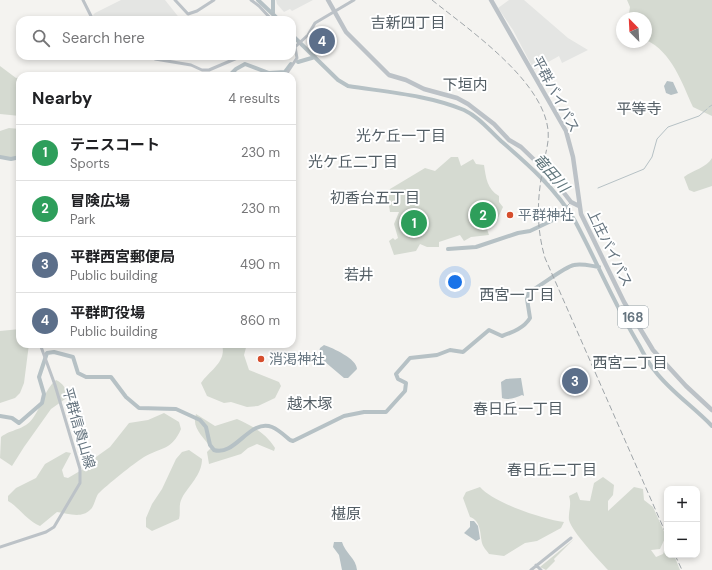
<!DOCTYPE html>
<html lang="en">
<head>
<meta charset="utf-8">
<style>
	body { margin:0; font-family:"DM Sans","Noto Sans JP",sans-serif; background:#f6f6f6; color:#202124 }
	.controls { position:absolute; right:12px; bottom:12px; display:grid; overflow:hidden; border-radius:8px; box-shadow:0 2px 6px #0003 }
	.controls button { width:36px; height:36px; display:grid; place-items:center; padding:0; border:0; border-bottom:1px solid #e0e0e0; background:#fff; color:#202124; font:20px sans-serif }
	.compass { position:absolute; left:616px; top:12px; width:36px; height:36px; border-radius:50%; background:#fff; box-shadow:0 2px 6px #0003; rotate:336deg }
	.you { position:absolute; left:455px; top:282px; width:14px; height:14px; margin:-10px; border:3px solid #fff; border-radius:50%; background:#1a73e8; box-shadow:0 0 0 6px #1a73e833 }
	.badge { display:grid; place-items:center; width:26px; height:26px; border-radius:50%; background:#b45309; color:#fff; font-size:13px; font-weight:700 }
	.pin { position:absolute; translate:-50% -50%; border:2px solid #fff; box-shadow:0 1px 4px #0006 }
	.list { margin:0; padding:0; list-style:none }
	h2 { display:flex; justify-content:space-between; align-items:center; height:52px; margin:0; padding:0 16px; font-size:17px }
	h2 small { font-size:13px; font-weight:400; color:#757577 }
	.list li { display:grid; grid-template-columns:26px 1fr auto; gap:12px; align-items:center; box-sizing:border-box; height:56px; padding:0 16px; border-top:1px solid #e0e0e0 }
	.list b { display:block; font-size:15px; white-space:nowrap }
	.list p { margin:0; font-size:13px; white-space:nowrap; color:#757577 }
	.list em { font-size:13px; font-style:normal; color:#757577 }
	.icon { flex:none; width:22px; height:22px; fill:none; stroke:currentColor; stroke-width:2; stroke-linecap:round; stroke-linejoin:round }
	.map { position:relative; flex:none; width:712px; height:570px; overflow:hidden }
	.search { position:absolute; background:#fff; box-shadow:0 2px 6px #0003; left:16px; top:16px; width:280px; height:44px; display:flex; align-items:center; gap:10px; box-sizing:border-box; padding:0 14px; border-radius:12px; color:#757577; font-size:15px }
	.panel { position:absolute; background:#fff; box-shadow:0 2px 6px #0003; left:16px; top:72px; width:280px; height:276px; border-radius:12px }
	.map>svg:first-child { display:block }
</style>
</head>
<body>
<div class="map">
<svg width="712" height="570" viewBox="0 0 712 570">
	<rect width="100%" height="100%" fill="#f4f3f0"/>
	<path fill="#e4e5e3" d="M121,0h44l16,20h-86l-2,-5 2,-2z
		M276,0h37l-21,11 -2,-2 -6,3 -7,-8z
		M509,0h15l44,38 20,12 -26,13 -3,-7 -25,14 -21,-40 -15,-22z"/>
	<path fill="#d5dad1" d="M627,0h85v116l-19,-9c-11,-24 -21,-55 -47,-67v-22h-23l6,-5 1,-6z
		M0,66l16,12 4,-1v39l-20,-2z
		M9,128l11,1v31l-20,-3v-26z
		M451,157h7l3,9 12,-7 3,5 8,1c2,13 3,24 15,31v6l4,5 -6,13 -11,6 3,9 -18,2 -7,4 -4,-6 -21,7v5h-12l-7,-3 -4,7 -22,4 -5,-14 4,-3 2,2 3,-2 -4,-14 5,-12h-9l-2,-13 2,-10 35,-21 10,3z
		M712,158v28l-18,6 -5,-2 -5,-13c9,-7 22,-9 28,-19z
		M20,329v15h9l-5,39 -4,10 -5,5 -15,5v-72z
		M222,344h25l-3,11 5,15 30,12 2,4 -6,12 -17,8 -11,1 -16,-5 -7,1 -17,-7 -6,-13c9,-13 26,-21 21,-39z
		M56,380c7,3 11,10 12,17l-17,12 -27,38 -12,19 -12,-8 1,-21c10,-8 24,-7 32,-19 9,-12 11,-28 23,-38z
		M164,413l15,9 2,7c-9,21 -19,18 -37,28 -11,7 -37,28 -46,37 -3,5 -4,13 -8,16 -9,9 -23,3 -33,2l-17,14c-14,-6 -19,-17 -32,-25v-5l8,-8 20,-10 9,-14 21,-12 5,1 -9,17 2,7 4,1 17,-10 4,-6 21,-15 19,-24 19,-3z
		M196,414l19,12 22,-7c15,7 29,14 38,29l-1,3 -17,-7 -9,4 -7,6 -32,10 -2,-12 4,-4c-7,-11 -20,-20 -15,-34z
		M189,450l13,9c0,16 -13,26 -20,39 -4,7 -1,14 -3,21l-27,12 -6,-4v-9l6,-14 10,-15 14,-30 6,-7z
		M603,477l11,8 -1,10 -5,6v10l26,-24 9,2 1,11 9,7 13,29 -6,13 -9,1 5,7 7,-3 4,-10v11h7l6,15h-72c-9,-10 -36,-38 -39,-50 -1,-8 3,-15 0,-24l8,-4 3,8 10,1 4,-18z
		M480,487c14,16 62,32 84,35l-3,6 -24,13 -12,2 -21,13 -15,-2c-2,-3 -6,-7 -7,-11 -2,-10 -1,-22 -12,-26l-7,-19 3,-6z
		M574,539l-20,20 1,2 -9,9 -6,-3z"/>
	<path fill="#b6c1c5" d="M667,81l6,1 5,11 -7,2 -5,-2 -2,-7z
		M324,345c9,3 33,14 33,24l-9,9h-4l-26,-22 2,-8z
		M521,378l3,18 -2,-1c-5,2 -14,6 -20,3l-1,-16 5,-3z
		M470,521h4l4,5 2,13 -4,2 -12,-8 6,-6z
		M334,542h8c3,11 14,16 15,28h-15l-3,-15 -6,-8z"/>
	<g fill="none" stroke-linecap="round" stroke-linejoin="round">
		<path stroke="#b6c1c5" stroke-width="1" d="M709,107l3,-2
			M598,188l46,-19 8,-12 5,-18 11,-12 31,-11 8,-7
			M566,207l4,-4"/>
		<path stroke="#b6c1c5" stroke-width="4" d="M258,0l21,20
			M273,13v-13
			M292,35l46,45 10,6c38,6 80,9 116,24 15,7 25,20 37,31 28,24 55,48 74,80 22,41 40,85 64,124 5,9 9,18 16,26 16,21 39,36 57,55
			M298,62l17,-5
			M229,76l7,-7 9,-5 24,9 16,-1 6,-8
			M0,157l11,2 9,-2
			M448,249l28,-2 42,-14 12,-2 40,-19
			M0,416l12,2 7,5 23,-20 2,-9 -5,-17 8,-24 7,-1 19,5 5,16 8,4h25l15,20 13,11 37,1 24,11 6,7 4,18 4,5c21,7 36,-32 58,-23 7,3 12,8 18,13l3,1 51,-25 20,-4h22l19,-21 1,-8 -8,-4 -2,-5 14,-16 27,-3 13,-5 13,2 26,-22 13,6c11,-4 22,-8 28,-18l-3,-19 2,-7c12,-6 35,-25 45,-27 8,-2 17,1 25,2"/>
		<path stroke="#bcc2c7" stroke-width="3" d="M83,0l10,20
			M175,0l13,14 9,-3 17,-11
			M251,0l8,6 13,14
			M295,47l13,-12 7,-12 39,-23
			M149,56l6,3 36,6 11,5h7l33,-14
			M285,76l12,-18 -2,-11 -3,-3
			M0,547l46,-15 8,-5 26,-44v-14l-25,-84 -15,-41
			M536,565l5,5
			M531,570l40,-32"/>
		<path stroke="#bcc2c7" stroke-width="4.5" d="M328,0l18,32 43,43 17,5 18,9 33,9 11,6 26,20 15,16 12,7 30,29 20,26 8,4
			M491,0l75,131 7,26 8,57 43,88 29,48 33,36 26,24"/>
		<path stroke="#9fa5a9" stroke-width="1" stroke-dasharray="6 3" stroke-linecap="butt" d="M432,0c37,30 122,87 116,141 -1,9 -4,18 -5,27 -6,31 -7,59 2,90l122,278
			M675,555l7,15"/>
	</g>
	<g fill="#d64e2d" stroke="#fff" stroke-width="1.5">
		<circle cx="510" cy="215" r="4"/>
		<circle cx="261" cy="359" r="4"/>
	</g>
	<g text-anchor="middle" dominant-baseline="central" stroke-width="4" stroke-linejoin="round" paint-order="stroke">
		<rect fill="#fff" stroke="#939ea5" stroke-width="1" x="618" y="306" width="30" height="22" rx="3"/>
		<g font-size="13" font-weight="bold" fill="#65747f">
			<text x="633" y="317">168</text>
		</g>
		<g font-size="14" fill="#65747f" stroke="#fff">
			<text transform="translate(556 94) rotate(62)">平群バイパス</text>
			<text transform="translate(610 248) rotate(64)">上庄バイパス</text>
			<text transform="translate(79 428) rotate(74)">平群信貴山線</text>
		</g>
		<g font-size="14" fill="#65747f" stroke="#fff" text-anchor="start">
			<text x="518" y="215">平群神社</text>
			<text x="269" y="359">消渇神社</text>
		</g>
		<g font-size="15" fill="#525d64" stroke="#fff">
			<text x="408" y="23">吉新四丁目</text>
			<text x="465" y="85">下垣内</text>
			<text x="639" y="109">平等寺</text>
			<text x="401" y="136">光ケ丘一丁目</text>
			<text x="353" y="162">光ケ丘二丁目</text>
			<text x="375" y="198">初香台五丁目</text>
			<text x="359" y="275">若井</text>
			<text x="517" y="295">西宮一丁目</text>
			<text x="630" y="363">西宮二丁目</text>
			<text x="310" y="404">越木塚</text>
			<text x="518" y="409">春日丘一丁目</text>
			<text x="552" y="470">春日丘二丁目</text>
			<text x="346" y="514">椹原</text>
		</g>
		<g font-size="15" font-style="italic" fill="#60767c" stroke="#fff">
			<text transform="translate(551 173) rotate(49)">竜田川</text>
		</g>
	</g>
</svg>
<div class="controls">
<button>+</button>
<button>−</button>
</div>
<svg class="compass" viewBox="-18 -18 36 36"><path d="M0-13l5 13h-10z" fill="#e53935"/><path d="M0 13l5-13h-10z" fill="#757577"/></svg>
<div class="you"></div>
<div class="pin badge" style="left:414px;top:223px;background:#2e9e5b">1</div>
<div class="pin badge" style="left:483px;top:215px;background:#2e9e5b">2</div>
<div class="pin badge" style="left:575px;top:381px;background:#5c6f8a">3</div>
<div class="pin badge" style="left:322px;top:41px;background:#5c6f8a">4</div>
<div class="search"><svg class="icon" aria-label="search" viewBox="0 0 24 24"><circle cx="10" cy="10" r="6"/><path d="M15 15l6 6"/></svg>Search here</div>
<section class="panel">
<h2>Nearby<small>4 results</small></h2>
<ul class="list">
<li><span class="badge" style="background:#2e9e5b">1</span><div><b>テニスコート</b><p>Sports</p></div><em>230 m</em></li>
<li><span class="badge" style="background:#2e9e5b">2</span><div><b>冒険広場</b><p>Park</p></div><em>230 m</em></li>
<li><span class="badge" style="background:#5c6f8a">3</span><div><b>平群西宮郵便局</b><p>Public building</p></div><em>490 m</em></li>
<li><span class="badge" style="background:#5c6f8a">4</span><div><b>平群町役場</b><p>Public building</p></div><em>860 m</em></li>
</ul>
</section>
</div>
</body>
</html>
